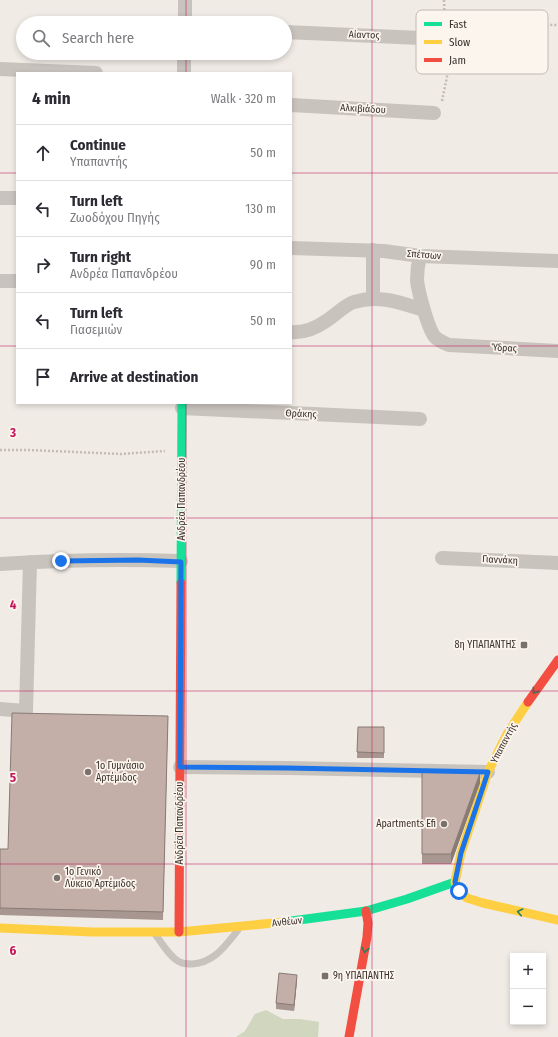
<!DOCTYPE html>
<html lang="en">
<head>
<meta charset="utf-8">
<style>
	body { margin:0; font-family:"Fira Sans Condensed",sans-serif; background:#f2f2f3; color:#2b2b33 }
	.controls { position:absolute; right:12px; bottom:12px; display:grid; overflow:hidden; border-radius:0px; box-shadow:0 2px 6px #0003 }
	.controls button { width:36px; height:36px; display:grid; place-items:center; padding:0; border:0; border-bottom:1px solid #e1e1e2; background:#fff; color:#2b2b33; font:20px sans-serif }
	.stop { position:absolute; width:12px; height:12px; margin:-9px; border:3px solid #1a73e8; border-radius:50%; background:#fff }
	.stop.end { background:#1a73e8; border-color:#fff; box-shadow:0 1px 4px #0008 }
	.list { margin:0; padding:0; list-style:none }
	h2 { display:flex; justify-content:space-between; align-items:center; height:52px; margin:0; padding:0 16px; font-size:17px }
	h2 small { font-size:13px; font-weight:400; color:#7c7c81 }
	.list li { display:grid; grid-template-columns:26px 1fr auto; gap:12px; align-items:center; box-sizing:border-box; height:56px; padding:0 16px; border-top:1px solid #e1e1e2 }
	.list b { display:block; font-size:15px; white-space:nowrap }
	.list p { margin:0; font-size:13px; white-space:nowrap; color:#7c7c81 }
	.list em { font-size:13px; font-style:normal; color:#7c7c81 }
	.icon { flex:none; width:22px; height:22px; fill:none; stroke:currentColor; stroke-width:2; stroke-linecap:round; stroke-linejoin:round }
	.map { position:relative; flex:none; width:558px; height:1037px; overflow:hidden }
	.search { position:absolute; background:#fff; box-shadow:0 2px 6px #0003; left:16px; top:16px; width:276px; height:44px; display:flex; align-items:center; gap:10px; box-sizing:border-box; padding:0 14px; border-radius:22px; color:#7c7c81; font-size:15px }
	.panel { position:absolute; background:#fff; box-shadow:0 2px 6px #0003; left:16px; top:72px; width:276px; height:332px; border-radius:0px }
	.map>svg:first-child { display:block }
</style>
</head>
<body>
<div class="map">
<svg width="558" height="1037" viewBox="0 0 558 1037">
	<rect width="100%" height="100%" fill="#f0ebe5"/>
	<path fill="#d1d6bf" d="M266,1010l17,9h17l19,3 -1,15h-82l9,-6 10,-17z"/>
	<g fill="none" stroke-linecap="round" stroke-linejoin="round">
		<path stroke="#c2bbb6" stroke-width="2.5" stroke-dasharray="2 2" stroke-linecap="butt" d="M444,0l1,24
			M455,34l37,-7 46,-2h20
			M442,101l5,-24 -2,-24
			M0,450h29l92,4 44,-3"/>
		<path stroke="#c9c3be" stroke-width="7" d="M155,934c6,8 16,25 25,28 3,2 9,2 12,2 22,-1 33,-18 46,-34"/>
		<path stroke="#c9c3be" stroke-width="14" d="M185,23v-23
			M285,32l158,7
			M0,69l96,4
			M184,73v-20
			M291,105l143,8
			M0,198h17
			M291,248l93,3 36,5 138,5
			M373,250v49
			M420,256c-2,8 -3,16 -3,24 1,11 11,49 18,57 4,4 9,6 14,8l109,6
			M0,281h17
			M291,332c12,1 25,-4 35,-11 10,-6 17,-15 28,-19 25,-8 47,1 70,8
			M182,408l238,11
			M442,558l116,5
			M0,564c60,-4 121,-5 181,-3
			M0,709l26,2
			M24,731l2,-20 4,-149
			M180,767l107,1 201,4"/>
		<path stroke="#16e098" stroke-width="9" d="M181,583l1,-180
			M284,922l82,-11 41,-12 48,-17"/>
		<path stroke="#ffcf43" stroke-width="9" d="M455,882l6,-29 27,-81 19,-38 21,-32
			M455,882l4,9 8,7 16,5 75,17
			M0,928l92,4h87l105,-10"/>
		<path stroke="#f24e42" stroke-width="9" d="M528,702l30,-42
			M179,932l2,-349
			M349,1037l18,-100 1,-14 -2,-12"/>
	</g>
	<path fill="#a89690" d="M168,716l-5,204 -163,-5v-66h8z
		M358,727h26v31h-27z
		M422,772l58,11 -29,81h-29z
		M297,980l-3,31 -18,-2v-6z"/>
	<path fill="#887a75" d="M480,773v10l-29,81v-10z
		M297,975v5l-3,31v-6z"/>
	<path fill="#c3afa7" stroke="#887a75" d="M12,713l156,3 -5,196 -163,-4v-59h8z
		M358,727h26v26l-27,-1z
		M422,772l58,1 -29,81h-29z
		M279,973l18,2 -3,30 -18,-2z"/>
	<defs><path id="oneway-chevron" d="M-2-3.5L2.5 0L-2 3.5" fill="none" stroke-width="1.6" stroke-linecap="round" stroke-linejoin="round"/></defs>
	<g stroke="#2a7f5c">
		<use href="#oneway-chevron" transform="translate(535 691) rotate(126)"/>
		<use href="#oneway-chevron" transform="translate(520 912) rotate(-167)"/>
		<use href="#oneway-chevron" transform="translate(365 950) rotate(100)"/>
	</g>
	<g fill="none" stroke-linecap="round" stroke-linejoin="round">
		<path stroke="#1a73e8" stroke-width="5" d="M61,561l77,-1 43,2 -1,205 107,1 201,4 -27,81 -6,29 4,9"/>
	</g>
	<path fill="none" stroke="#c2185b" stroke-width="1" stroke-opacity="0.55" d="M186,0v23M372,0v1037M186,53v20M0,173h17M291,173h267M0,346h17M291,346h267M186,403v634M0,518h558M0,691h558M0,864h558"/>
	<g fill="#7a716c" stroke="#fbf5ee" stroke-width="1.5">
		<rect x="520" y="641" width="8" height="8" rx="2"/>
		<circle cx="88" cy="772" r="4"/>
		<circle cx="444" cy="824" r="4"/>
		<circle cx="57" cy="878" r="4"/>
		<rect x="321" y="972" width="8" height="8" rx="2"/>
	</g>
	<g text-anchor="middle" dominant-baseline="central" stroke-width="3.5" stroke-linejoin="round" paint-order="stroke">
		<g font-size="10" fill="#3b302b" stroke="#fbf5ee">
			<text transform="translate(364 35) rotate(2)">Αίαντος</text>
			<text transform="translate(363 109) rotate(3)">Αλκιβιάδου</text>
			<text transform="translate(424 255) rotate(4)">Σπέτσων</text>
			<text transform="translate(504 348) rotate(3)">Ύδρας</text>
			<text transform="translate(301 414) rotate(3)">Θράκης</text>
			<text transform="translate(182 499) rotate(-90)">Ανδρέα Παπανδρέου</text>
			<text transform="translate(500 560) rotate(3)">Γιαννάκη</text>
			<text transform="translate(504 743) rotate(-62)">Υπαπαντής</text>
			<text transform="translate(180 823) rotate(-90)">Ανδρέα Παπανδρέου</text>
			<text transform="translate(287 922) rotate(-6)">Ανθέων</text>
		</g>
		<g font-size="10" fill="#3b302b" stroke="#fbf5ee" text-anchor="start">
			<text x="516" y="645" text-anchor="end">8η ΥΠΑΠΑΝΤΗΣ</text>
			<text x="96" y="766">1ο Γυμνάσιο<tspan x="96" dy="12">Αρτέμιδος</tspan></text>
			<text x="436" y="824" text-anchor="end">Apartments Efi</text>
			<text x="65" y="872">1ο Γενικό<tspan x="65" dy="12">Λύκειο Αρτέμιδος</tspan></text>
			<text x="333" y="976">9η ΥΠΑΠΑΝΤΗΣ</text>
		</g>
	</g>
	<rect x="416" y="10" width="132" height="64" rx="6" fill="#fbf5ee" stroke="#c1bab4" stroke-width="1"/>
	<rect x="424" y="22" width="18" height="4" fill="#16e098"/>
	<rect x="424" y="40" width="18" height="4" fill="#ffcf43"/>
	<rect x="424" y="58" width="18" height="4" fill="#f24e42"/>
	<g font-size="11" fill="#3b302b">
		<text x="449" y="28">Fast</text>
		<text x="449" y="46">Slow</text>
		<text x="449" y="64">Jam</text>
	</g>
	<g font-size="13" text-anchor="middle" font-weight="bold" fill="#c2185b" stroke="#fbf5ee" stroke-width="3.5" stroke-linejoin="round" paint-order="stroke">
		<text x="13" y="437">3</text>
		<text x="13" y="609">4</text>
		<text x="13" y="782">5</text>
		<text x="13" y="955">6</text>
	</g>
</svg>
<div class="controls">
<button>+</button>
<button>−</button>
</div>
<div class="stop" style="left:459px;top:891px"></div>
<div class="stop end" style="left:61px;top:561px"></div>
<div class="search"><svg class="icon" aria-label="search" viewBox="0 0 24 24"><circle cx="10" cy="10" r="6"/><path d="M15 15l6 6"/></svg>Search here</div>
<section class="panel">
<h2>4 min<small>Walk · 320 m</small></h2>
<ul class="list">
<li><svg class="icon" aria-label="ahead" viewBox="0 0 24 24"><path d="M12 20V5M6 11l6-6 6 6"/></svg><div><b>Continue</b><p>Υπαπαντής</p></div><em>50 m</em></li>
<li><svg class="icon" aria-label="left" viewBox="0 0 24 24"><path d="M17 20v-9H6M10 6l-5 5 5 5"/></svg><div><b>Turn left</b><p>Ζωοδόχου Πηγής</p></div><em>130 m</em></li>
<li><svg class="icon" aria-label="right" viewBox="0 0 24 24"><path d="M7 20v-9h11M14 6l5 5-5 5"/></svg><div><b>Turn right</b><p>Ανδρέα Παπανδρέου</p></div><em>90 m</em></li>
<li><svg class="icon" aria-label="left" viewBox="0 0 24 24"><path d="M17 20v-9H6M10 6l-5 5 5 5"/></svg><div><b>Turn left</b><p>Γιασεμιών</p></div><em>50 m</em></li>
<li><svg class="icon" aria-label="arrive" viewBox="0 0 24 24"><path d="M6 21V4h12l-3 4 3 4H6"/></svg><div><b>Arrive at destination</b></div></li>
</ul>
</section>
</div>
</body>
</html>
